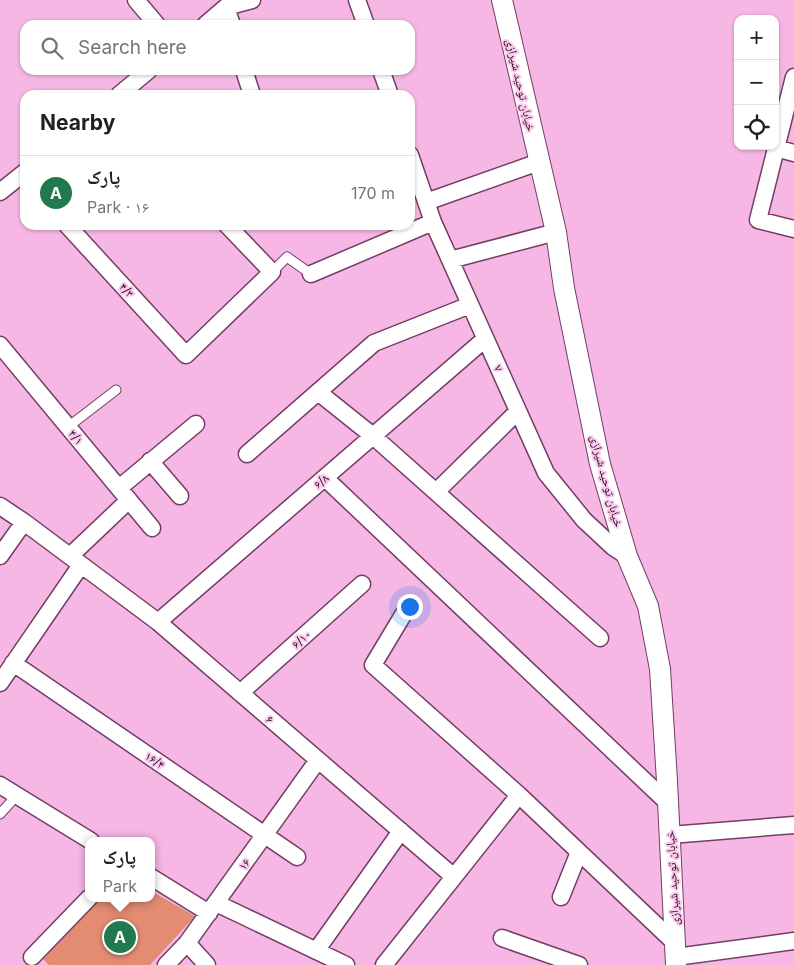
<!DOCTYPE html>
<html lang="en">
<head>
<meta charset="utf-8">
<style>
	body { margin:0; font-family:Inter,"Noto Naskh Arabic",sans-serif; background:#f2f2f2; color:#202124 }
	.controls { position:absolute; right:15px; top:15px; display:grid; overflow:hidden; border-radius:10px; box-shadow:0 1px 4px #0004 }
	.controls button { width:45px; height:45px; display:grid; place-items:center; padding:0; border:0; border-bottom:1px solid #e0e0e0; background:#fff; color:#202124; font:25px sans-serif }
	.you { position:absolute; left:409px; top:606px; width:18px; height:18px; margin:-12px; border:4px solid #fff; border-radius:50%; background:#1a73e8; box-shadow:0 0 0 8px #1a73e833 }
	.badge { display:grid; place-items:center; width:32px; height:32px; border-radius:50%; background:#217a4f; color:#fff; font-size:16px; font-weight:700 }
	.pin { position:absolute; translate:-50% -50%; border:2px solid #fff; box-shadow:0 1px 5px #0006 }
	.popup { position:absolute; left:85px; top:837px; width:70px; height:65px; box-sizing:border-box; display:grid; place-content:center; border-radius:10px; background:#fff; filter:drop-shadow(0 1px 4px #0005); font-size:16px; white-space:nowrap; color:#757577 }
	.popup b { font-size:19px; color:#202124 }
	.popup::after { content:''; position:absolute; left:50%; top:100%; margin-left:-10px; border:10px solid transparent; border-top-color:#fff }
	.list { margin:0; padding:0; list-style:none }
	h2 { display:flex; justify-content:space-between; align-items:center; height:65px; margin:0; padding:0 20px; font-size:21px }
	h2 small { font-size:16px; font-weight:400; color:#757577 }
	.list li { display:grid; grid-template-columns:32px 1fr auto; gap:15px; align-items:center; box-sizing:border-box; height:75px; padding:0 20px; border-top:1px solid #e0e0e0 }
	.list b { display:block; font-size:19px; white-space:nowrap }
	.list p { margin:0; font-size:16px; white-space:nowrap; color:#757577 }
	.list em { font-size:16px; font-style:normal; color:#757577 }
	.icon { flex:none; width:28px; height:28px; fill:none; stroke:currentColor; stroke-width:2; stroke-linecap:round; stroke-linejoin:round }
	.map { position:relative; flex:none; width:794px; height:965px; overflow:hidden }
	.search { position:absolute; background:#fff; box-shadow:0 1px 4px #0004; left:20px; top:20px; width:395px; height:55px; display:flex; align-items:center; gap:12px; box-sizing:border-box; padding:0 18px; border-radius:15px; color:#757577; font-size:19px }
	.panel { position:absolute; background:#fff; box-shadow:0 1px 4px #0004; left:20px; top:90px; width:395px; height:140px; border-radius:15px }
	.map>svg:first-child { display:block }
</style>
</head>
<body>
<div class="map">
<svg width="794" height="965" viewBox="0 0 794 965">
	<rect width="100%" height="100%" fill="#f6b7e4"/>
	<path fill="#e38c72" d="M151,891l44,25 -45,49h-101l-6,-6 58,-61h50z"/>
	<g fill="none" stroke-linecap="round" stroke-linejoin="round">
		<defs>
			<path id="service" d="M272,272l15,-15 24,17
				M68,427l48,-37
				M0,814l17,-19"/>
			<path id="minor" d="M136,0l21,25
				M357,0l9,25
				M226,7l6,18
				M205,25l21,-18 26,-7
				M244,70l8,25
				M381,70l9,25
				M794,77l-36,143 36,9
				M119,95l30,-25
				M776,148l18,5
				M410,155l23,67 113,251 38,47 29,27 14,9
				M0,192l25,-20
				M426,202l113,-40
				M67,225l119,130 86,-83 -45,-47
				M450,260l106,-28
				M311,274l122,-52
				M0,345l152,183
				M318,392l55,44 227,202
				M247,454l127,-111 96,-38
				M150,461l30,35
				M325,478l343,325
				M119,488l77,-64
				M436,492l82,-81
				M0,506l24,16 134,100 296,255
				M0,556l24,-34
				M70,556l59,-56
				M403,615l-30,50 146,130 156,148
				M158,622l327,-283
				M13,663l284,194
				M0,683l81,-118
				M240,693l122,-109
				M0,785l91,56
				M670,835l124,-10
				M151,877l58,36
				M561,897l18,-45
				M216,903l130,62
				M502,938l77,27
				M187,943l20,22
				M316,951l85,-120
				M32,957l57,-59
				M676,957l118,-16
				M166,965l21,-22 131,-183
				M384,965l135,-170"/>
			<path id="tertiary" d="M502,0l54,232 8,56 36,176 27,92 21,50 12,63 7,112 9,184"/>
		</defs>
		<use href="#service" stroke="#733e65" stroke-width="11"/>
		<use href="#minor" stroke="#733e65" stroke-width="19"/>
		<use href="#tertiary" stroke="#733e65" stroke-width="22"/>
		<use href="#service" stroke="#fff" stroke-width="9"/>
		<use href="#minor" stroke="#fff" stroke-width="16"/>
		<use href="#tertiary" stroke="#fff" stroke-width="20"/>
	</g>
	<g text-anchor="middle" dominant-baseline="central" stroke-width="4" stroke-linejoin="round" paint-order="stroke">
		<g font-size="12" fill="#200b1b" stroke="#fcc9ed">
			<text transform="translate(521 85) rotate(77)">خیابان توحید شیرازی</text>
			<text transform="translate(127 290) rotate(48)">۴/۳</text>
			<text transform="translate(499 368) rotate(65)">۷</text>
			<text transform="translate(76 437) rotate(50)">۴/۱</text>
			<text transform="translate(321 481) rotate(-41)">۶/۸</text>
			<text transform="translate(607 481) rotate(75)">خیابان توحید شیرازی</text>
			<text transform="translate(301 639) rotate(-42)">۶/۱۰</text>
			<text transform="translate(270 719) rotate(41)">۶</text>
			<text transform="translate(155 760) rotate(34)">۱۶/۴</text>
			<text transform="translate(244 864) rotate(-54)">۱۶</text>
			<text transform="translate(672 878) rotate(-93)">خیابان توحید شیرازی</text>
		</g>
	</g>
</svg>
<div class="controls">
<button>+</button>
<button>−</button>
<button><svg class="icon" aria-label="locate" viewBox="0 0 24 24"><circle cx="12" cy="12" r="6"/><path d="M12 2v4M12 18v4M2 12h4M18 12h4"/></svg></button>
</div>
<div class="you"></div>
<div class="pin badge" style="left:120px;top:937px">A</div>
<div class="popup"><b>پارک</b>Park</div>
<div class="search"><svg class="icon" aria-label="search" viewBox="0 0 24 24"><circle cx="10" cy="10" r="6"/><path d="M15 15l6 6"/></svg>Search here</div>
<section class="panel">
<h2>Nearby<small></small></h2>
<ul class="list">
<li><span class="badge">A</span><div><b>پارک</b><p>Park · ۱۶</p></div><em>170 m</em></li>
</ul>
</section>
</div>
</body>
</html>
